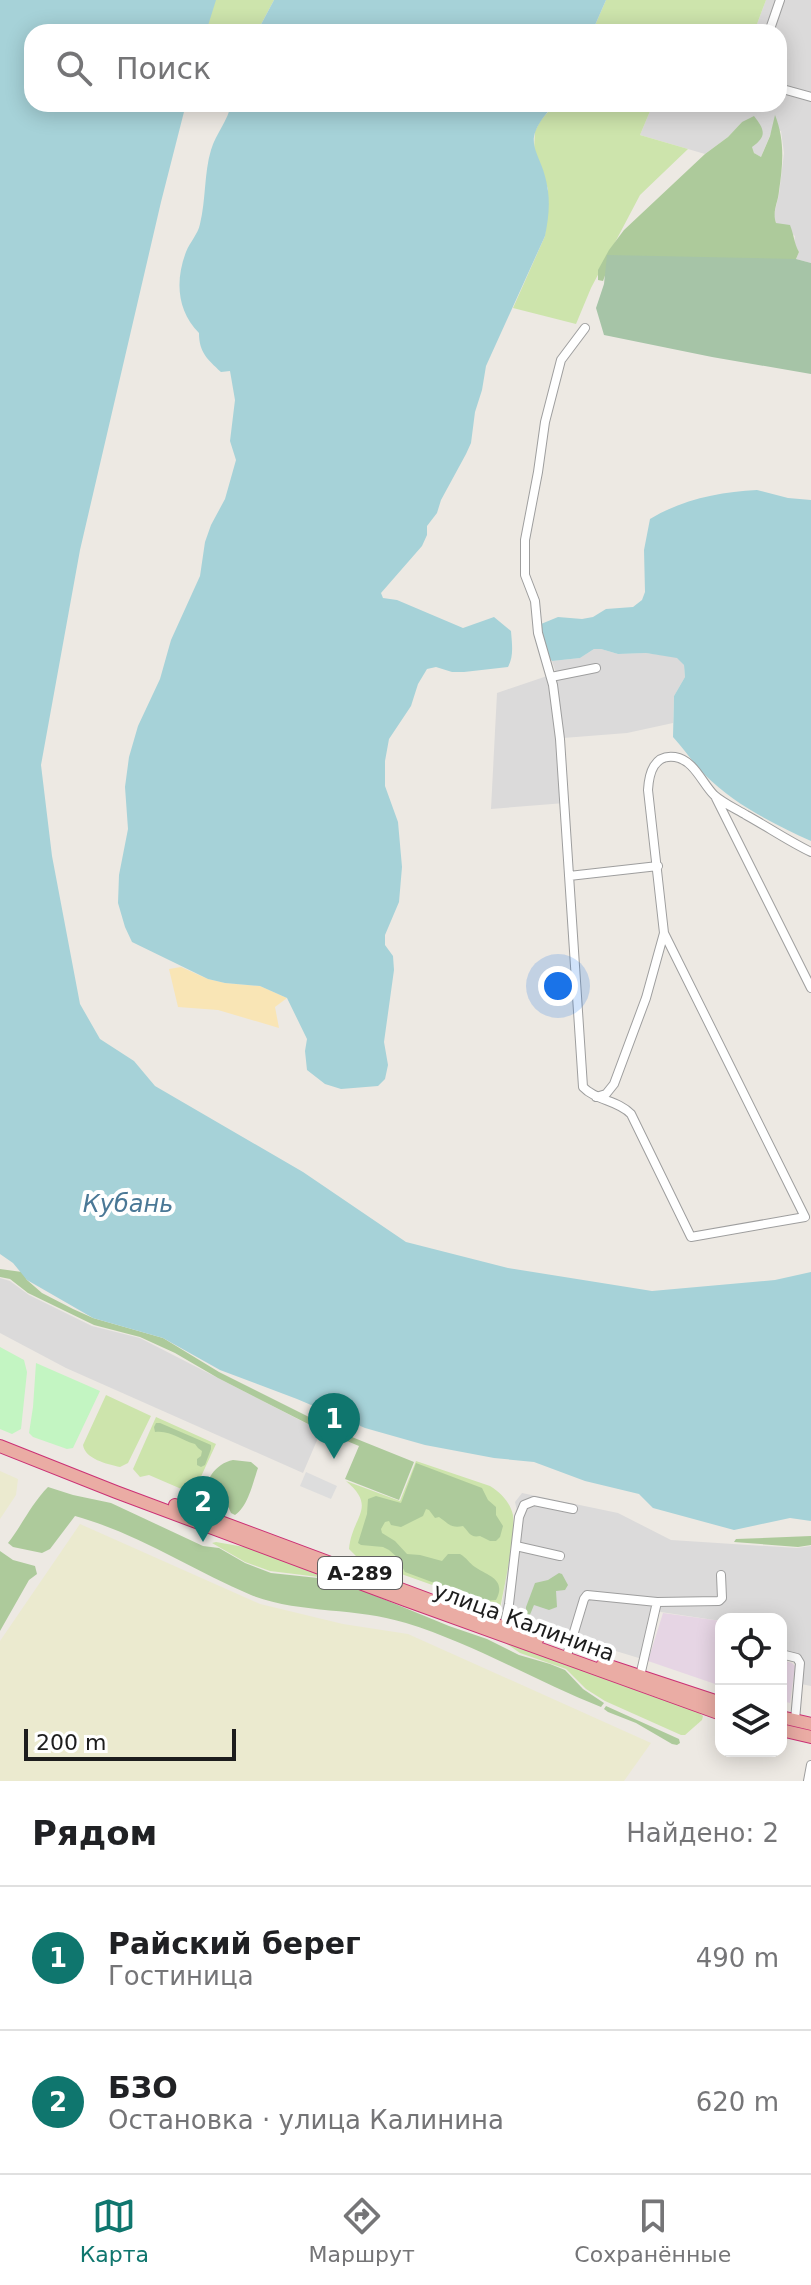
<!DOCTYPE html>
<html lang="ru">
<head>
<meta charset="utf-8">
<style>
	body { margin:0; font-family:"DejaVu Sans",sans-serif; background:#f2f2f2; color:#202124 }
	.controls { position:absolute; right:24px; bottom:24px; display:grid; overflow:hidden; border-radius:16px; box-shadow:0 4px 20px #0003 }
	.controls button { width:72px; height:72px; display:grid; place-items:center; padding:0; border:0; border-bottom:2px solid #e0e0e0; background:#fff; color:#202124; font:40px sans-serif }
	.scale { position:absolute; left:24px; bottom:20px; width:212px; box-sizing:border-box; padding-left:8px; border:4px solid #1d1d1d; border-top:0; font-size:22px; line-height:28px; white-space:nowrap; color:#1d1d1d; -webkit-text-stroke:6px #fff; paint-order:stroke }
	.you { position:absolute; left:558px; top:986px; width:28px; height:28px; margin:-20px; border:6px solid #fff; border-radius:50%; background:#1a73e8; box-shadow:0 0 0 12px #1a73e833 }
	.badge { display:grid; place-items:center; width:52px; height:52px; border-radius:50%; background:#0f766e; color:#fff; font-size:26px; font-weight:700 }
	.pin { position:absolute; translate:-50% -66px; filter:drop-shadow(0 2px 4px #0008) }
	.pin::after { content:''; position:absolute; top:42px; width:28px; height:24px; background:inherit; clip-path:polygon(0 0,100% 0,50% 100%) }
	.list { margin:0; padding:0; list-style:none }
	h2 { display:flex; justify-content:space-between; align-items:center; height:104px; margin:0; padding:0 32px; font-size:34px }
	h2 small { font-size:26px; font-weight:400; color:#757577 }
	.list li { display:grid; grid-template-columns:52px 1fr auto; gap:24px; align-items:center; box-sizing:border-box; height:144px; padding:0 32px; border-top:2px solid #e0e0e0 }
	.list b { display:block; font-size:30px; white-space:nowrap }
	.list p { margin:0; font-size:26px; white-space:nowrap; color:#757577 }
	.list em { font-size:26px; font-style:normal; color:#757577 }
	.icon { flex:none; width:44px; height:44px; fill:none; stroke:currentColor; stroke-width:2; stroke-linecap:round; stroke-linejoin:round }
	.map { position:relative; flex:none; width:811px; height:1781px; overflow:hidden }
	.search { position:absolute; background:#fff; box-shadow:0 4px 20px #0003; left:24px; right:24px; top:24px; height:88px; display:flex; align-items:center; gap:20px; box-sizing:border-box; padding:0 28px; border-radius:24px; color:#757577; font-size:30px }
	.sheet { height:392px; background:#fff }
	nav { display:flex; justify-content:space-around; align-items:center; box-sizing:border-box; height:112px; border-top:2px solid #e0e0e0; background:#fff; font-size:22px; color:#757577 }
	nav a { display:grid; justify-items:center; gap:4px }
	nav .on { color:#0f766e }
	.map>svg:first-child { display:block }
</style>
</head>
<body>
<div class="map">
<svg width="811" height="1781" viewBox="0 0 811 1781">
	<rect width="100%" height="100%" fill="#ede9e3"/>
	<path fill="#dbdada" d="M766,0h45v263l-15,-4 3,-7 -5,-8 1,-8 -19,-13 -2,-8 5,-21 5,-41 -3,-22 -8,-3 -12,29 -7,-4 -12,-31 -14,15 -23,17 -65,-19 13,-31h47l24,6 2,-6h53v-72h-25z
		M594,649h7l17,5 28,-1 31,4 7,8 1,12 -11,19 -1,27 -46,10 -64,5 2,65 -74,6 6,-116 59,-20 -4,-12 28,-3z
		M0,1278l10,3 19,14 63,31 48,12 181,93 -18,42 -237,-105 -66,-35z
		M522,1493l96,20 53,27 126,8 14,-2v140l-15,-3 1,-19 -4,-3 -12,-2v-40h-60v2l-67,-10 -12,48 -72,-22 -69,-27 16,-99 -2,-9z"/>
	<path fill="#e6d5e4" d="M663,1613l58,8v65l-73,-25z
		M781,1660l11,3 3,3 -5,37 -9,-2z"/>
	<path fill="#ebeacf" d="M0,1471l18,8 -2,16 -16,24z
		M80,1524l180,80 83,20 65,10 243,109 -27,38h-624v-140z"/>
	<path fill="#cde4ac" d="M214,0h60l-17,32h-51z
		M606,0h160l-12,32h-162z
		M555,104h98l-13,31 48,14 -48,46 -49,93 -15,36 -63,-16 32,-72 3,-47 -14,-39 1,-19 6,-11z
		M106,1395l45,21 -23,47 -8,4c-13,-3 -35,-8 -37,-22z
		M156,1417l60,27 -23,50 -44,-19 -9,2 -7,-8z
		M416,1461l74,25c11,7 20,16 23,29 3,20 -9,72 -13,94l-141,-50 -10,-10c3,-33 29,-41 -3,-68l54,20z
		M216,1542l34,6 77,30 -57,-7 -25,-9 -33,-19z
		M504,1642l153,56c16,4 34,7 46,18l-1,4 -17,15h-4l-76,-34 -19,-12 -20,-20 -46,-16z"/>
	<path fill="#adca9b" d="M775,115c10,25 8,49 4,76 -1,12 -7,20 -3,32l14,2c4,10 4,18 9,27l-3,7 -7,4 -180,2 -6,16 -5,-1v-10l11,-20 15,-20 81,-76 23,-17 14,-15 12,-6c10,13 14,20 -2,31l2,6 7,4 9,-21z
		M0,1269l22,3 5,8 15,13 31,16 20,9 70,20 56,34 106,53 -3,5 -8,-3 -96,-49 -43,-25 -35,-16 -46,-12 -66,-32 -18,-14 -10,-2z
		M156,1423h4l51,22v4l-6,16 -4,2 -4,-2v-6l4,-3 1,-5 -4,-3 -3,-4c-15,-4 -24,-14 -40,-12l-1,-5z
		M327,1427l87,35 -15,38 -54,-21 14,-33 -34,-14z
		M233,1460l18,2 7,6c-5,14 -10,39 -23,47l-4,-2 -4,-9 -3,-2 -7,9 -7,-2 -5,-4c-3,-20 8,-41 28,-45z
		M416,1463l66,25 6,12 8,7v8l7,11 -3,11 -4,4h-6l-10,-5c-10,2 -11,-4 -17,-10 -12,3 -15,-3 -24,-9l-4,1 -6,-8 -3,-1 -3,7 -22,11 -10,-2 -2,-4 -4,1 -4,7 1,4 13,8 12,13 13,1 22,6 6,-7h12c7,4 9,9 15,13 13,9 32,12 21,33l-13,1 -78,-29 -8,-15 -8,-7 -6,-3 -22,-2 -3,-2 9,-29 1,-15 8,-3 25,7z
		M48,1487l25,8 38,8 92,43 16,2 26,15 26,10 66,7 112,46 38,13 32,16 31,9 15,6 18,19 21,14 -3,4c-65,-26 -127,-63 -195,-84 -50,-16 -106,-9 -155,-28 -59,-25 -114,-62 -176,-79l-25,33 -8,4 -29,-6 -5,-4c14,-18 24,-40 40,-56z
		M811,1536v9l-13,2 -64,-5 2,-3z
		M0,1551l13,9 22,6 2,8 -8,6 -29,51z
		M559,1573l3,1 6,11 -3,5 -9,1 1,16 -8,3 -15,-5 -5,12 -3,1v-11l9,-24 13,-3z
		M606,1706l73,33 1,4 -3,2 -5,-1 -36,-21 -28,-11 -4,-3z"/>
	<path fill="#f9e5b5" d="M181,967l27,12 17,4 35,3 27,12 -12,9 4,21 -61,-18 -40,-3 -9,-38z"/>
	<path fill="#a6c4a7" d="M607,255l189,4 15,4v111l-99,-17 -108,-22 -8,-27 8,-24z"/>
	<path fill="#c3f5c2" d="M0,1347l24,13 3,12 -6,57 -9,5 -12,-5z
		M36,1363l64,28 -27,57 -6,1 -34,-12 -4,-4 4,-26z"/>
	<path fill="#ddd" d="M306,1472l31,14 -6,13 -31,-13z"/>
	<path fill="#a6d2d8" d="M0,0h216l-10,32h-174v72h154l-25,98 -81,348 -39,215 11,91 28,148 20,35 34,22 21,25 148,86 103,70 102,26 144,23 123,-11 36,-8v249l-21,-3 -56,12 -81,-22 -14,-14 -54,-13 -51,-19 -40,-4 -69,-13 -60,-17 -68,-29 -77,-29 -57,-32 -70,-20 -66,-38 -14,-17 -13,-9z
		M274,0h332l-14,32h-335z
		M231,104h324c-40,42 -12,44 -7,87 2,16 0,30 -3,45l-59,130 -4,24 -7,22 -4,31 -5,11 -25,46 -4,13 -10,13v9l-5,11 -41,47 2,5 14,2 66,28 31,-11 17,14c1,13 3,25 -3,36l-44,5h-12l-16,-5 -9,2 -9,15 -7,22 -22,33 -4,22v25l13,36 4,45 -3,35 -14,33v10l8,11 1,14 -10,72 4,23 -3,14 -7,7 -37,3 -16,-5 -18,-14 -2,-19 2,-12 -20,-41 -27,-12 -35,-3 -17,-4 -76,-37 -7,-15 -7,-24 1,-28 9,-46 -3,-42 4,-30 9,-31 22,-47 11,-39 29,-64 5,-34 6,-17 14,-26 11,-39 -6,-19 5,-41 -5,-29 -9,1c-14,-13 -22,-20 -22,-39 -22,-22 -24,-52 -13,-81 4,-10 12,-18 14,-28 6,-24 4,-51 11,-74 5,-17 17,-29 20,-46z
		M757,490l31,8 23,2v341c-37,-17 -76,-36 -106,-66 -11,-11 -21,-26 -32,-38l1,-41 11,-19 -1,-12 -7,-7 -31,-5 -28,1 -17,-5h-7l-14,9 -28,3c-9,-10 -10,-24 -11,-37l17,-7 24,2 11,-2 13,-8 27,-2 9,-7 3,-8 -1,-42 6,-31c33,-20 70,-27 107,-29z"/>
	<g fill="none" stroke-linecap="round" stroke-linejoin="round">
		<defs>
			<path id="minor" d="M769,32l11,-32
				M779,88l32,9
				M585,328l-24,32 -16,62 -7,50 -13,68v35l10,26 3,32 15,52 7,54 23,348c13,14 35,13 48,27l60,123 114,-20 -141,-284 -18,65 -32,86 -8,10 -10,3
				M551,677l45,-9
				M716,798l95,190
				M569,876l89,-10
				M664,933l-16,-143c1,-17 6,-36 27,-33 19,3 27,26 39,38 9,8 22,14 32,20 22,12 42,26 65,37
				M516,1546l44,10
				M504,1627l5,-23 10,-87 5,-12 10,-4 39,8
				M568,1652l16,-53 3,-4 70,7 62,-1 3,-3 -1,-23
				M781,1654l16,4 3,5 -5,57
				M640,1676l17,-74
				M808,1781l3,-16"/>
			<path id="trunk" d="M0,1446l116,46 289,108 316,114
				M175,1505l362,135
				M603,1664l118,39
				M781,1717l30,7
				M781,1730l30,7"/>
		</defs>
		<use href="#minor" stroke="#9e9e9e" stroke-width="10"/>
		<use href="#trunk" stroke="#cb3075" stroke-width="14"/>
		<use href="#minor" stroke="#fff" stroke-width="8"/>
		<use href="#trunk" stroke="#eaaca4" stroke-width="12"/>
	</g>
	<g text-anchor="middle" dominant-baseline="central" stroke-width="8" stroke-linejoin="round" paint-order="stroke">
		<rect fill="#fff" stroke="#616161" stroke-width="2" x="318" y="1557" width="84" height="32" rx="6"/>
		<g font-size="20" font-weight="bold" fill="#1d1d1d">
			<text x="360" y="1573">А-289</text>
		</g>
		<g font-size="22" fill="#1d1d1d" stroke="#fff">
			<text transform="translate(524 1622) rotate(20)">улица Калинина</text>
		</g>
		<g font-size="24" font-style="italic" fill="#4a7896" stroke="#fff">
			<text x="128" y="1204">Кубань</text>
		</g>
	</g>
</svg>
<div class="controls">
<button><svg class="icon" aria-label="locate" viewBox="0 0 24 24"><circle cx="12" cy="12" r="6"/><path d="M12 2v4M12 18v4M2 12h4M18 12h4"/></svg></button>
<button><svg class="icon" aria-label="layers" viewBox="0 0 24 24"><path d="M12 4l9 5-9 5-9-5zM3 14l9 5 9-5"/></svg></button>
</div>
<div class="scale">200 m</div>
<div class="you"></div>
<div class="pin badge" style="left:334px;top:1459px">1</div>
<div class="pin badge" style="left:203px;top:1542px">2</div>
<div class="search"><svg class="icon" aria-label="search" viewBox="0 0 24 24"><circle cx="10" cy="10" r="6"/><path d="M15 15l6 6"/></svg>Поиск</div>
</div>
<section class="sheet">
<h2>Рядом<small>Найдено: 2</small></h2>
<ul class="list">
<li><span class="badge">1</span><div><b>Райский берег</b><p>Гостиница</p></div><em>490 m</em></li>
<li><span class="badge">2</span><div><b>БЗО</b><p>Остановка · улица Калинина</p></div><em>620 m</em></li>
</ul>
</section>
<nav>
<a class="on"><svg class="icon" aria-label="map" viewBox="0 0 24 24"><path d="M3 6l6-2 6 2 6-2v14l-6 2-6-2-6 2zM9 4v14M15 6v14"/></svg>Карта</a>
<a><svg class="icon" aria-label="directions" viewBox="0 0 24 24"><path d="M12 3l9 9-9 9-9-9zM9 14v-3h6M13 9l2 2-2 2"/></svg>Маршрут</a>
<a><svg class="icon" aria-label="saved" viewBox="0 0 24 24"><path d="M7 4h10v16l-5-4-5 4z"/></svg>Сохранённые</a>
</nav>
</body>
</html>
